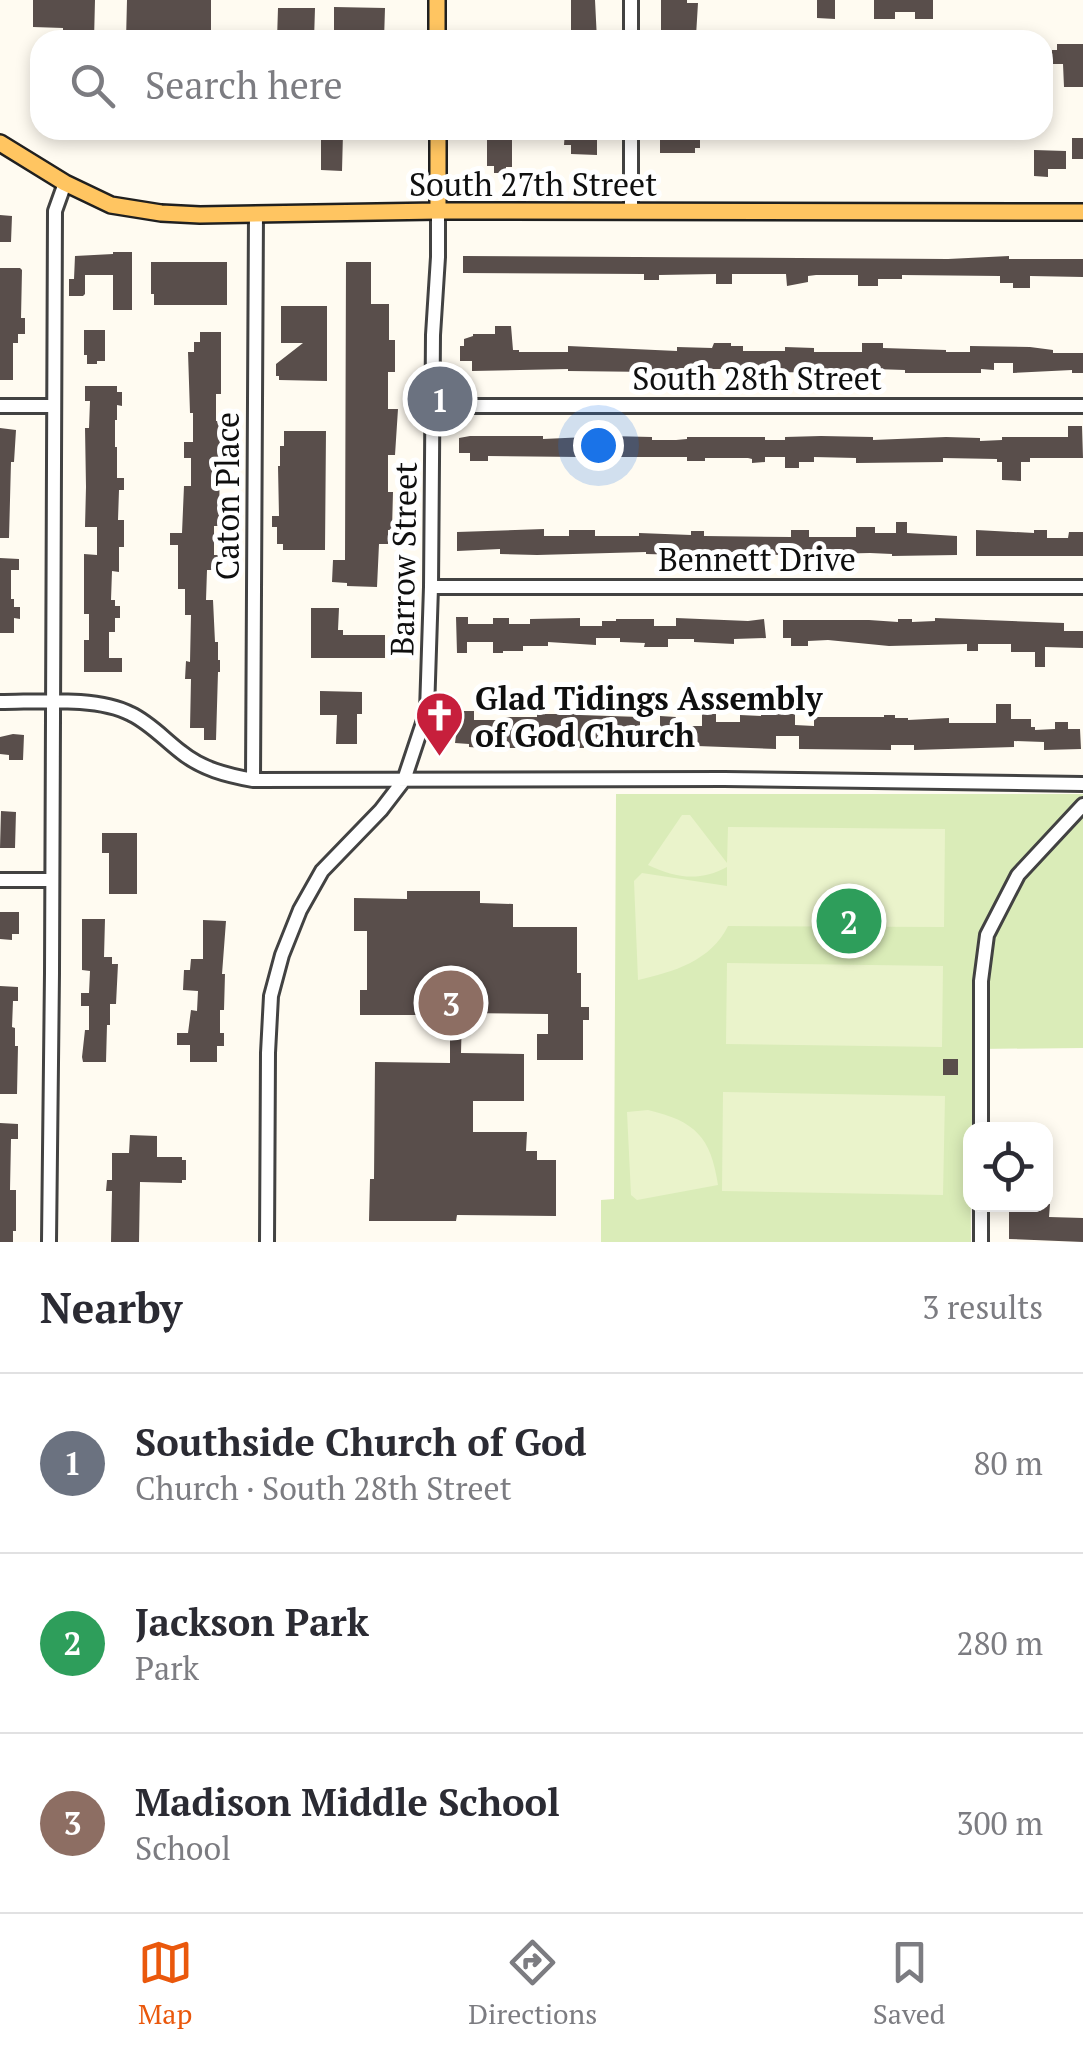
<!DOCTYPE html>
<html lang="en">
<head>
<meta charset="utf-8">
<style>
	body { margin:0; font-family:"PT Serif",serif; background:#f2f2f3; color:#2b2b33 }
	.controls { position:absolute; right:30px; bottom:30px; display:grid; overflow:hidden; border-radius:20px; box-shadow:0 5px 15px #0003 }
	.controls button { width:90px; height:90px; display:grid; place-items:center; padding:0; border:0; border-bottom:2px solid #e1e1e2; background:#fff; color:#2b2b33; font:50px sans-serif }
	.you { position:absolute; left:598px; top:445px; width:35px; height:35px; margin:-25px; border:8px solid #fff; border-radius:50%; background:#1a73e8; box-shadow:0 0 0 15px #1a73e833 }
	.badge { display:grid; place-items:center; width:65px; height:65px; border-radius:50%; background:#ea580c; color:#fff; font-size:32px; font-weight:700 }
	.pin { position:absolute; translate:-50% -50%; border:5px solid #fff; box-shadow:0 2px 10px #0006 }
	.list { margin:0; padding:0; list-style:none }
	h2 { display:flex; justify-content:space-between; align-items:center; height:130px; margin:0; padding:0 40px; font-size:42px }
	h2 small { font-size:32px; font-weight:400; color:#7c7c81 }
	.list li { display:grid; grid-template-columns:65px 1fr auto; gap:30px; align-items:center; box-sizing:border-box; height:180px; padding:0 40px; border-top:2px solid #e1e1e2 }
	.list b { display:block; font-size:38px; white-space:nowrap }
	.list p { margin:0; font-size:32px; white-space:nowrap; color:#7c7c81 }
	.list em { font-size:32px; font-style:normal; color:#7c7c81 }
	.icon { flex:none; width:55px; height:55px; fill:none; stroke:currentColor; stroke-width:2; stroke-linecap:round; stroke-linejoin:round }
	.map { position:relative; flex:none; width:1083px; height:1242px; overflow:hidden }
	.search { position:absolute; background:#fff; box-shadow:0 5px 15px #0003; left:30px; right:30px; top:30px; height:110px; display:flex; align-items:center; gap:25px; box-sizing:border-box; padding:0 35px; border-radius:30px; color:#7c7c81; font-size:38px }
	.sheet { height:670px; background:#fff }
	nav { display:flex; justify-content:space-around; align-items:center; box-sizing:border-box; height:140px; border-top:2px solid #e1e1e2; background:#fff; font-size:28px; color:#7c7c81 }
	nav a { display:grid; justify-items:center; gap:5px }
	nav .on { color:#ea580c }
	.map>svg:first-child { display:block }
</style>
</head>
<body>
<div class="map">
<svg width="1083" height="1242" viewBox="0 0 1083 1242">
	<rect width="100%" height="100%" fill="#fffbf1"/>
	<path fill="#daecb8" d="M616,794h467v254l-107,1 -2,80 -4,1 1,112h-370v-42l13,-1z"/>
	<path fill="#eaf3cb" d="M682,815h8l37,48 1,-36 217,2 -1,98 -216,-1c-17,35 -55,46 -90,54l-4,-99 8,-8 85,13v-19c-27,15 -52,11 -79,-2z
		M727,963l216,3 -1,81 -216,-3z
		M723,1092l222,4 -2,99 -221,-4z
		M648,1110c47,11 63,27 70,75l-81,15 -6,-5 -4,-83z"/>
	<path fill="#594e4b" d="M33,0h62l-1,40h-31v-12l-30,-1z
		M127,0h84v40h-85z
		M571,0h24l2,40h-26z
		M661,0h26v3h11l-2,33h-8v4h-27z
		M817,0h18v19l-18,-1z
		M874,0h59v19h-18v-7h-20v7h-21z
		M334,7l51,1 -1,32h-35v-4l-15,-1z
		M278,8h37l-1,32h-37z
		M1057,44h26v43h-19l-1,-23h-11v-14h5z
		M565,130h25v10h7v15l-26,-1v-9h-7z
		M660,130h26v3h9v3h5v12h-5v5h-35z
		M856,130h23v10h-23z
		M321,133h22l-1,38 -21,-1z
		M487,134h25v33h-6v6h-12v-7h-7z
		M1072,138h11v21h-11z
		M1034,150l32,1v18h-18v8l-14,-1z
		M0,215l12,1 -1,26h-11z
		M113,252h19v58h-19v-35h-28v19l-2,2h-14v-17h5l1,-23 38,-2z
		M463,256l485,3 61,-3v3h74v18l-53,-1v12h-17v-5h-13v-7l-98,-1v4h-24v7h-20v-11h-42l-8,1v6l-21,4 -1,-12h-54v10h-16v-10l-57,1v5h-15v-6l-181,-1z
		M151,262h76v43h-73v-11h-3z
		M346,262h25v42h18v36h6v32h-7v37h10l-3,46h-7v37h5l-1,38h-4v14h-9l-2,43 -30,-1v-3l-15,-1 1,-22h12z
		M0,268h20l2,2 -1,48h4v16h-7v9h-5v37h-13z
		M281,306h46v75l-48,-1v-4h-3v-12l27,-21h-22z
		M495,326h16l2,24h6v2h49v-6l109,5v-4l35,1 2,-5h17v3h12v5h42v-4l29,1v4h48v-9h21v5l63,2v2h24v-6l60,1 23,3v3h30v20h-11v-3l-59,3v-10h-19v7l-13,-1v4h-76v-3l-31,-1v4l-126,-1v-3h-41v4l-54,-4v3l-85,-1v-2l-96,2v-10h-12v-15h4v-7l9,-3v-2h22z
		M84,330h21v31h-8v3h-10v-9h-3z
		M200,332h21v62h-5v27h3l1,28 -1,77h-5v29h4v15h-11l-1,30h7l2,42h3v18h2v12h-2l-2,68h-12v-12h-14l1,-49h-6l1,-18 4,1 1,-47h-6v-26h-7v-44h-8v-12h12l2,-47h7v-28h-7v-16h9v-29h-3l-2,-61h6v-10h6z
		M85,386h32v6h5v14l-5,-1v15h-2v27h2v31h7v12h-5l-1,30h6v27h-5v25l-7,-1 -1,29h4v6h5v12h-5v14h-6v26h13v14h-38v-32h5v-26h-5v-60l13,1v-28h-12l1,-40 -1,-59h4l1,-27h-5z
		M1068,426h14l1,32h-53v4h-9v19l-19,-1v-18h-5v-3l-54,-1v4l-87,1v-5l-42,-1v5h-15v6h-14v-11h-20v5l-13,1v-4l-4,-1h-43v3h-18v-4h-91v3h-17v-3l-91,-1v5h-18v-8h-11v-15l11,-2h73v3l66,-3 43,1v3h24l11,-1v-2h78v3h20v-3l36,-1 52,1v3l73,-3 34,1v3l22,-1v-3h66z
		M0,428l16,2 -2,32h-3l-2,76h-9z
		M284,431h42l-1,119h-42v-6h-6v-17h-5v-11h7l-1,-50h2v-20h4z
		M896,522h11v11l50,3v19l-65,1v-2l-22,-1 -90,2 -25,-1v-2h-28v2l-9,2 -72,-2v-2l-109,3 -37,-1v-5l-43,2v-19l87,-3v7h25v-6h26v6h44v-3l52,2v-4h13v5l87,1v-7h18v7h47v-10h19v6h21z
		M976,530l58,3v-3h13v8h21l1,-6h14v24h-107z
		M0,558l19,1v11h-8v29h3v8h6v12l-6,-1v15h-14z
		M311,608h28l-1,22h5v5h42v23h-74z
		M456,617h12v7h25v-6h16v6h21v-5l50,-1v8h22v-5h14v-2h38v7h22v-8l72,3 16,-2 2,19 -32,1v5l-40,-2v-3h-26v8h-24l1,-4 -25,-1v-4h-24v7l-48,-3v4h-25v5h-20v2h-10v-11h-26v11h-10z
		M935,618l129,5v8h19v17l-38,-1v20h-10v-15h-24v-8h-33v7h-11v-7l-78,2 -61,-6 -20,1v5h-17v-8h-8v-18h86l29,2v-3h14v3l23,-1z
		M320,691l42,1v22h-5v30h-21l1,-29h-17z
		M996,704h15v15h20v8h4v3l20,-1v-7h13v7h12l1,20 -37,1v-8l-30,-1v6l-100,3v-5h-23v5l-92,-1v-13h-23v13l-79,-3 -21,2 -55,-2v3h-15v-5l-22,-1v5h-102l-13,-1v-3l-14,-1 4,-32h15v9h24l11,-3h28v-3h31v-9h12v10l60,2v9l20,1v-11l16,1 -1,9h27v-12h14v8h24v-7l21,1v-6h13v4h21v11l19,1v-9h70v-2h11v3h13v2l41,-2v5h47z
		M13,734l11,1 -1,25h-14v-5l-9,-1v-17z
		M1,811l15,1 -1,36h-15z
		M102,833h35v61h-28v-41h-7z
		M407,891h73v12l33,1v23h64v46h4v34h8v13h-6v40h-46v-26h11v-20l-86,-1 -1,40 63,1v47h-51v31h54l-1,19h11v9h19v56l-99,-1 -1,6h-87l1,-42h4l1,-117 75,1v-48h-90v-25h7v-59h-13v-33l53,1z
		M0,912h19v22h-7v6l-12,-1z
		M82,919h23l-1,38h8v7h6l-2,40h-6v21h-3l-1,37h-23l-1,-5 3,-27h4v-24h-8v-13h8l1,-22 -8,-1z
		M203,920l23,1 -4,53h3l-1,36h-4v23h4v13h-7v16h-27v-17h-13v-12h11l3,-23 6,1 1,-20 -15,-1 1,-20h6l1,-11h12z
		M0,986l18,1v14h-5l-1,26 3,1v18h3l-1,48h-17z
		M943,1059h15v16h-15z
		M0,1123l18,1v15h-7l-1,51h6v41h-3v11h-13z
		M130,1135l27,1v21h25v3h4v20h-4v3l-42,-1 -1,60h-28l1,-51h-6l1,-11h5v-27h17z
		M1009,1204h41l-1,13 34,1v24l-74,-3z"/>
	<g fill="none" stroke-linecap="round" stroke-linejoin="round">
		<defs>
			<path id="minor" d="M631,40v-40
				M631,212v-82
				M0,406h53
				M432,406h651
				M431,587h652
				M0,702c38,0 97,-6 131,12 19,9 33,25 50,38 21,17 45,23 72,28l471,-1 359,5
				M253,780l3,-567
				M0,880h52
				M981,1130v-149l6,-46 31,-60 65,-70
				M49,1242l3,-269 3,-762 10,-28
				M267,1242l1,-189 3,-57 11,-41 18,-45 22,-39 59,-61 23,-30 23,-69 4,-124 2,-252 5,-78v-46
				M981,1242v-38"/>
			<path id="major" d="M437,0v40
				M438,130v81
				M0,143l65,40 46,22 50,8 39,2 238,-4 645,1"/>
		</defs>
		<use href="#minor" stroke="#424242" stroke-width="18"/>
		<use href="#major" stroke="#202020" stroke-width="20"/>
		<use href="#minor" stroke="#fff" stroke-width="12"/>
		<use href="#major" stroke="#ffc561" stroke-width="15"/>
	</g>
	<defs>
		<symbol id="church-pin" viewBox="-11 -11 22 30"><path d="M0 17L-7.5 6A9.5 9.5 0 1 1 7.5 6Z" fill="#c71f3c" stroke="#fff"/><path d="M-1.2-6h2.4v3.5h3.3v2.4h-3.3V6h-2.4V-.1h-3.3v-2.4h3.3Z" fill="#fff"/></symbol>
	</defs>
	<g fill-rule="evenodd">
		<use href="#church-pin" x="412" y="688" width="55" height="75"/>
	</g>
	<g text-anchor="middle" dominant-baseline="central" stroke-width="10" stroke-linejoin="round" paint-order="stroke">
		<g font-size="32" fill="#0f0f0f" stroke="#fff">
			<text x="533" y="184">South 27th Street</text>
			<text x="757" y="378">South 28th Street</text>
			<text transform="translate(227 496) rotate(-90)">Caton Place</text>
			<text transform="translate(403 559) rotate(-89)">Barrow Street</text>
			<text x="757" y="559">Bennett Drive</text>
		</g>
		<g font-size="32" font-weight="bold" fill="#0f0f0f" stroke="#fff" text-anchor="start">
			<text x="475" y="698">Glad Tidings Assembly<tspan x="475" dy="37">of God Church</tspan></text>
		</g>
	</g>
</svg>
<div class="controls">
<button><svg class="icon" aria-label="locate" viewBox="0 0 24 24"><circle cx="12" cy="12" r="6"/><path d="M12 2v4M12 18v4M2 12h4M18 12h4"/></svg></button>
</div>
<div class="you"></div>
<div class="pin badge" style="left:440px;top:399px;background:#6b7280">1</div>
<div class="pin badge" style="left:849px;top:921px;background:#2e9e5b">2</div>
<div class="pin badge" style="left:451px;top:1003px;background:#8d6e63">3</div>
<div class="search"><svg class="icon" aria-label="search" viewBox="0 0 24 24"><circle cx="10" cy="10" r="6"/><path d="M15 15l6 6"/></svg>Search here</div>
</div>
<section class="sheet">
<h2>Nearby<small>3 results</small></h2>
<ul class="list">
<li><span class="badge" style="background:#6b7280">1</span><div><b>Southside Church of God</b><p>Church · South 28th Street</p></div><em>80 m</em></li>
<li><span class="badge" style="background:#2e9e5b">2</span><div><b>Jackson Park</b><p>Park</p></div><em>280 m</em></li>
<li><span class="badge" style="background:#8d6e63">3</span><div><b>Madison Middle School</b><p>School</p></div><em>300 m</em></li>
</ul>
</section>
<nav>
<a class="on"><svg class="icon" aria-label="map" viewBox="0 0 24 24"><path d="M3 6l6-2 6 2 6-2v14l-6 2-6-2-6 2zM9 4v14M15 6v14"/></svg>Map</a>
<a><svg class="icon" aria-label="directions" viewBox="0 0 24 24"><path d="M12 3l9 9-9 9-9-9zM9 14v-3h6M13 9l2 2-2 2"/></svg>Directions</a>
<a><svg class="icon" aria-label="saved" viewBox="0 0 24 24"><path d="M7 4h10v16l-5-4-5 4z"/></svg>Saved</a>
</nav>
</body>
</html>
